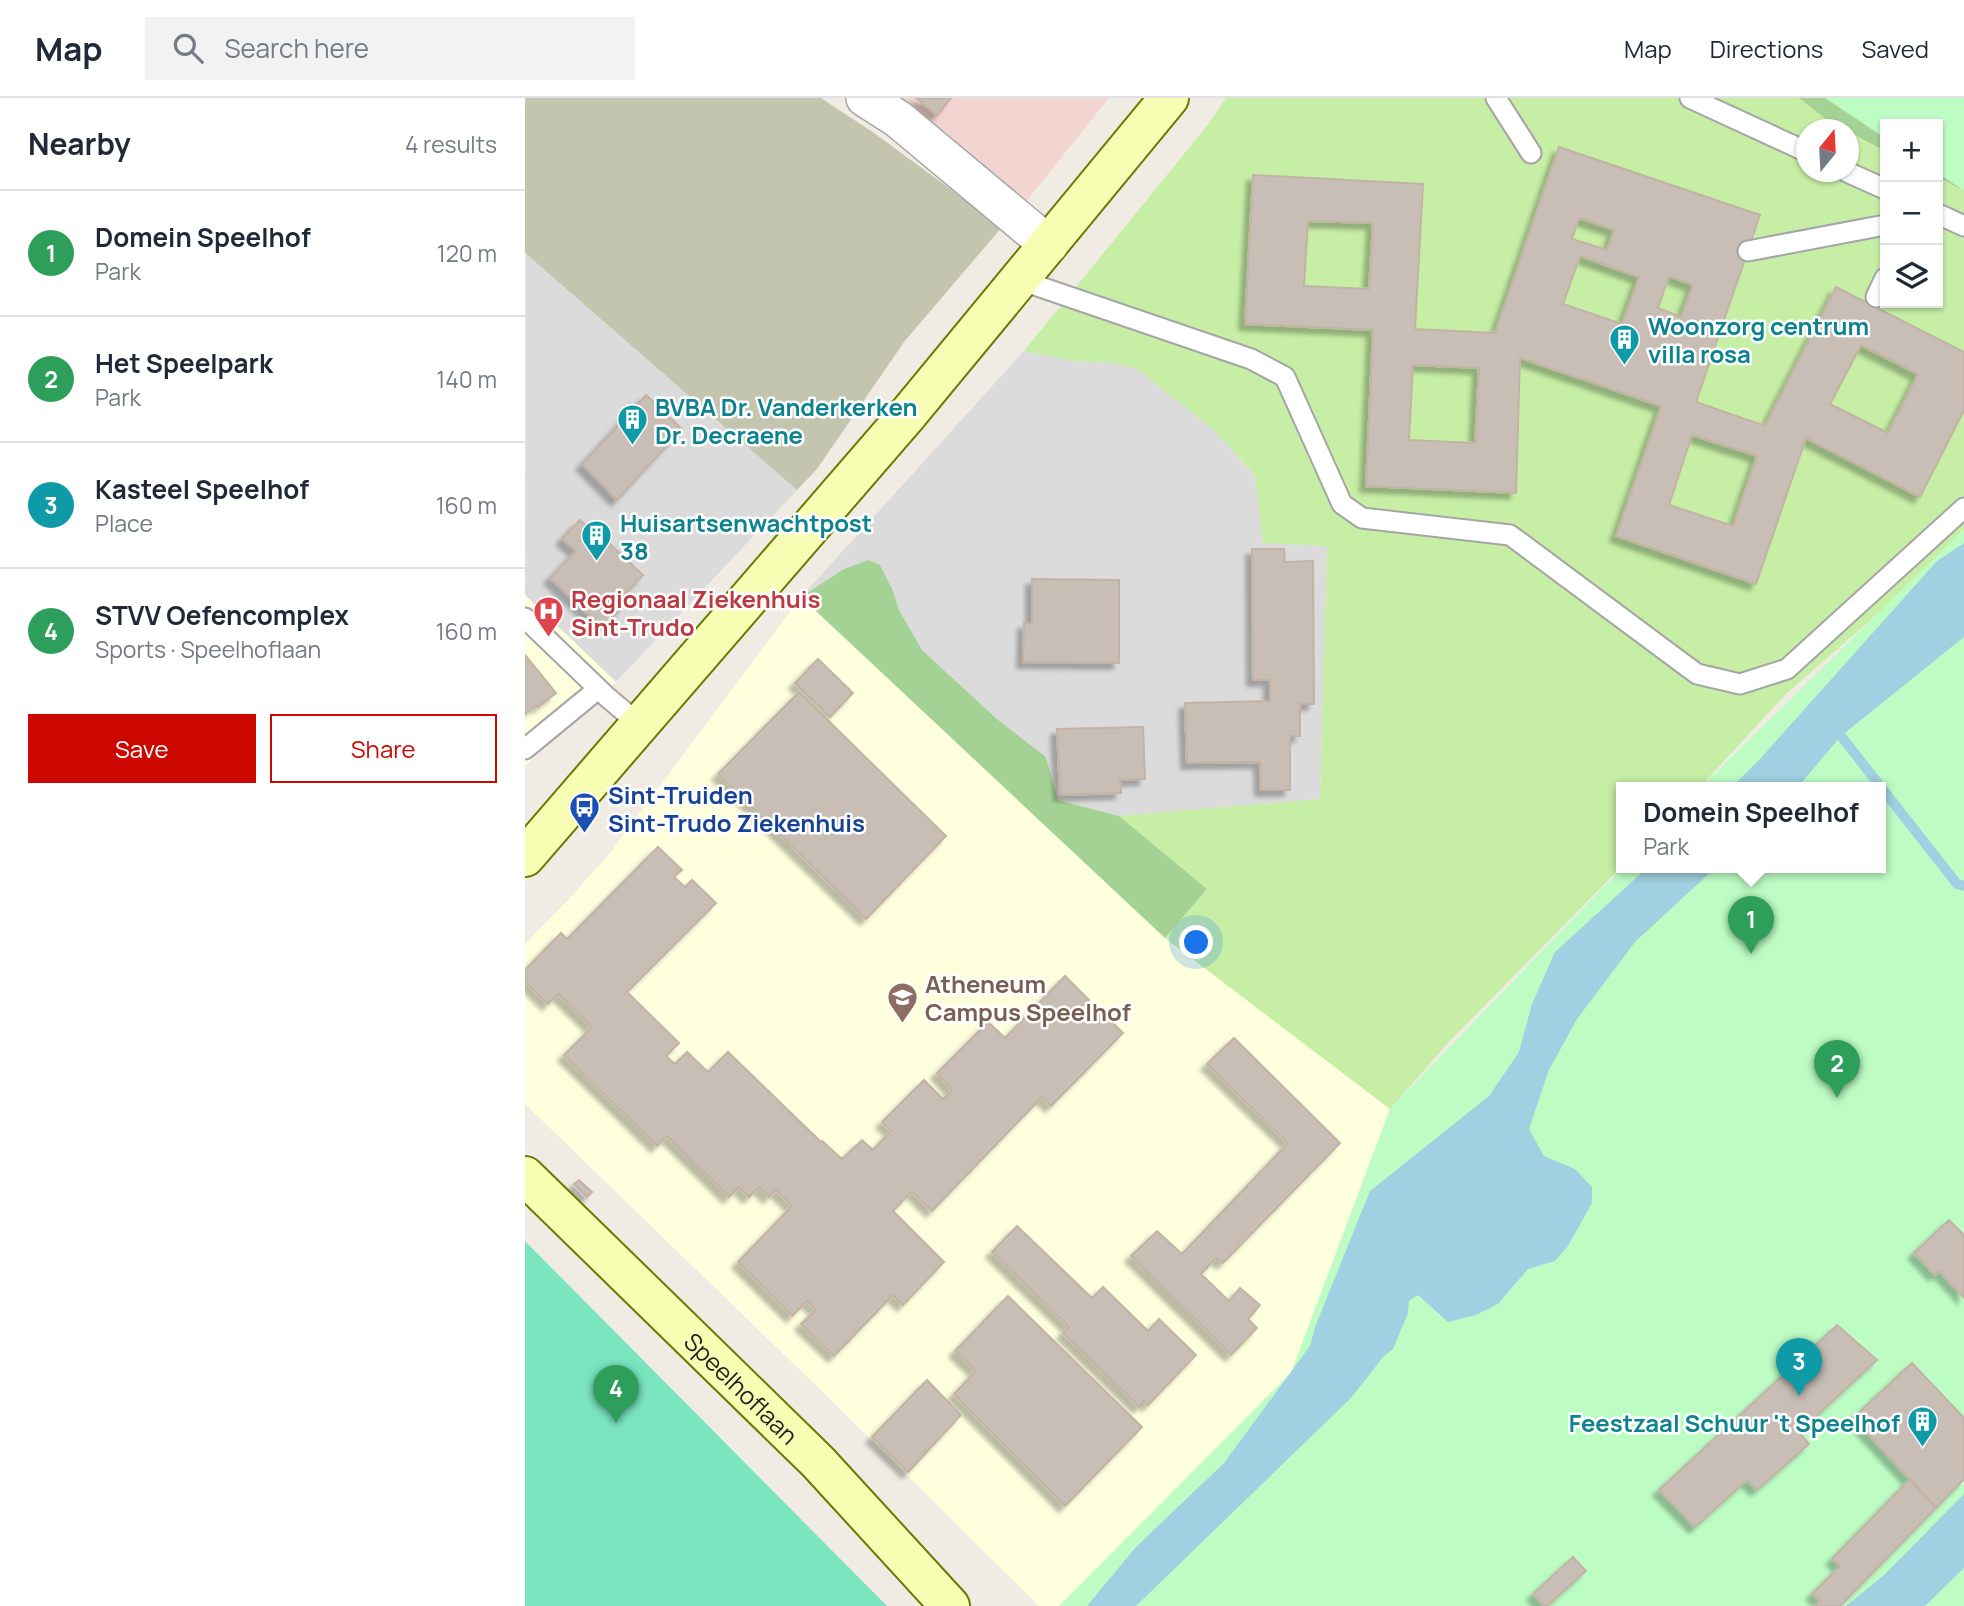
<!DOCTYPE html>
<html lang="en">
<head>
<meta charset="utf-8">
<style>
	body { margin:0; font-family:Manrope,sans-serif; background:#f2f2f3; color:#1f2937 }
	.controls { position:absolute; right:21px; top:21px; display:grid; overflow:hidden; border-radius:0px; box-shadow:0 2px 5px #0004 }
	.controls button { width:63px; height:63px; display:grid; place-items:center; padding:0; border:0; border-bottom:2px solid #e0e1e3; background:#fff; color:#1f2937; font:35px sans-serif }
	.compass { position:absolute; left:1271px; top:21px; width:63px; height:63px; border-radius:50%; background:#fff; box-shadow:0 2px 5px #0004; rotate:18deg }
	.you { position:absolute; left:672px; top:845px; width:24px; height:24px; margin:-18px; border:5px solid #fff; border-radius:50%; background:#1a73e8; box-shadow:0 0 0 10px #1a73e833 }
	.badge { display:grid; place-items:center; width:46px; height:46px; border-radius:50%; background:#cc0800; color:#fff; font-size:23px; font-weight:700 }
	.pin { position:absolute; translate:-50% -58px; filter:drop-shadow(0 2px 4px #0008) }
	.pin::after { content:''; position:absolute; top:37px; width:24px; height:21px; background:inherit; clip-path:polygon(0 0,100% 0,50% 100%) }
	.popup { position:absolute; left:1091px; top:684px; width:270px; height:91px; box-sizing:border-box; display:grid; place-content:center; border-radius:0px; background:#fff; filter:drop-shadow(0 2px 5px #0005); font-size:23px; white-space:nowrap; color:#747a83 }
	.popup b { font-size:26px; color:#1f2937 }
	.popup::after { content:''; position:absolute; left:50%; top:100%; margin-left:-14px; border:14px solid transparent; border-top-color:#fff }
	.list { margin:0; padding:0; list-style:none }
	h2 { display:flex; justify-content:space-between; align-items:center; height:91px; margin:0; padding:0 28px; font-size:30px }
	h2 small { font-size:23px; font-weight:400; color:#747a83 }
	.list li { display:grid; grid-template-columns:46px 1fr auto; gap:21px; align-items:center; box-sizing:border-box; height:126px; padding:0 28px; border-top:2px solid #e0e1e3 }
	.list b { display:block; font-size:26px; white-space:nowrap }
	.list p { margin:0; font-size:23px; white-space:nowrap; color:#747a83 }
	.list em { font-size:23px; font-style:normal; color:#747a83 }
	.actions { display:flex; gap:14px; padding:21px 28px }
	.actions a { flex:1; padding:16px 0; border:2px solid #cc0800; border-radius:0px; text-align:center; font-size:24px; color:#cc0800 }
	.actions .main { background:#cc0800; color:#fff }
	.icon { flex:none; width:38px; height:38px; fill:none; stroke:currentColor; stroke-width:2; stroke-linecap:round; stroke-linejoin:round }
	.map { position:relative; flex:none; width:1439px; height:1508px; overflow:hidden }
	header { display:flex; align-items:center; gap:42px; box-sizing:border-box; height:98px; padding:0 35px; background:#fff; border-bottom:2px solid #e0e1e3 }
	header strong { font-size:33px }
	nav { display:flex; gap:38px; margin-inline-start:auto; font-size:24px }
	.search { width:490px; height:63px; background:#f2f2f3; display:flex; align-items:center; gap:18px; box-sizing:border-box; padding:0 24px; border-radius:0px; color:#747a83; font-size:26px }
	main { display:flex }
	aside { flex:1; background:#fff }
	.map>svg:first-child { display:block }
</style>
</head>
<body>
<header>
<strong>Map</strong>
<div class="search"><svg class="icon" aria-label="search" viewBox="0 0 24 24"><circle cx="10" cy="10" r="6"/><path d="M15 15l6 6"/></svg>Search here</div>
<nav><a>Map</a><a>Directions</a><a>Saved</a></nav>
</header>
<main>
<aside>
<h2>Nearby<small>4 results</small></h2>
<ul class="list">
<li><span class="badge" style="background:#2e9e5b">1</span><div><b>Domein Speelhof</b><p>Park</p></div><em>120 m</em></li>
<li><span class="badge" style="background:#2e9e5b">2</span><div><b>Het Speelpark</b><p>Park</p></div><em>140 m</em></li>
<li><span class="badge" style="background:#0f9aa8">3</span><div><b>Kasteel Speelhof</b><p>Place</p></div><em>160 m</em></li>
<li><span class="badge" style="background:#2e9e5b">4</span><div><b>STVV Oefencomplex</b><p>Sports · Speelhoflaan</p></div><em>160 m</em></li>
</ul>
<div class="actions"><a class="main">Save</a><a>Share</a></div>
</aside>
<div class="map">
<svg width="1439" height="1508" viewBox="0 0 1439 1508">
	<defs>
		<filter id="shadow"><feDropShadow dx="-6" dy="6" stdDeviation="2" flood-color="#0004"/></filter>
	</defs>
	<rect width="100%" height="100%" fill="#f0ece3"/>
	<path fill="#dcdbdb" d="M1,156l271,236 -181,192 -91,-87z
		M499,253l51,10 39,2 22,5 78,62 41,46 8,67 64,3 -7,253 -201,17 -61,-16 -12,-43 -49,-38 -75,-69 -23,-40 -6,-19 -25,-31 -24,9 -43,28z"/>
	<path fill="#f2d4d1" d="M350,0h234l-88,110z"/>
	<path fill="#feffdd" d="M0,497l91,87 -91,84z
		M276,499l364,341 225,171 -99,264 -232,233h-20l-209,-207 -305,-295v-160l44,-45 41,-46z"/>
	<path fill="#c4c5ae" d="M0,0h296l53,35 128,94 -98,115 -87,127 -20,21 -272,-237z"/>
	<path fill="#c6eea5" d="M701,0h573l33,26 11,5 -36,1v42h42v-40l36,19v152h53v-126l26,14v347l-179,157 -86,93h-78v79l-173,176 -58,66 -225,-171 42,-49 -88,-73 201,-17 7,-253 -64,-3 -8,-68 -41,-45 -78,-62 -22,-5 -39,-2 -51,-10 186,-229z"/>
	<path fill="#a4d295" d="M1274,0h165v93l-26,-14v-53h-53v27l-36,-19v-2l-17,-6z
		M343,462l12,5 13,26 6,19 23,40 75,69 49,38 12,43 61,16 88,73 -42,49 -364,-341 43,-28z"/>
	<path fill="#bdfdc4" d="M1300,0h139v93l-26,-18v-49h-53v14z
		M1439,431v1077h-905l232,-233 99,-264 232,-241h259v-80h-181z"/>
	<path fill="#7be5c0" d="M0,1143l362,365h-362z"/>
	<path fill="#a0d0e1" d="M1439,445v94l-123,99 -44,52h-66l29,-29 177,-198z
		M1122,770h68l-80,74 -58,77 -28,51 -20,59 15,27 31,13 17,18v16l-24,43 -13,15 -27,8 -30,35 -22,11 -28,7 -30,-27 -9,6 -1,12 -15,36 -9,7 -33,42 -215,208h-49l49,-59 88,-84 86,-117 5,-19 55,-136 119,-95 30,-44 13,-48 23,-52z
		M1439,1396v74l-39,38h-79l38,-31z"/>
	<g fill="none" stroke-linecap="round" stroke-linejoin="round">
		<path stroke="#a0d0e1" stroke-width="10" d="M1316,638l116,148 7,2"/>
	</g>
	<path fill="#c8beb6" stroke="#c2b3a4" stroke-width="2" fill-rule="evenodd" filter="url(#shadow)" d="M391,0h35l-14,17z
		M1034,49l201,68 -64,187 69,24 71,-139 128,65v58l-44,87 -114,-59 -50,146 -140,-48 45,-130 -141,-48 -4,135 -150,-7 7,-156 -128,-6 8,-149 170,9 -8,145 80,4zM1054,120l35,12 -7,20 -35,-11zM783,123l65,2 -4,66 -65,-3zM1055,158l59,21 -17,47 -59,-20zM1144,178l24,9 -12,32 -23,-9zM1336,247l57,29 -30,59 -58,-29zM888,267l66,3 -4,75 -66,-3zM1167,337l65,21 -24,70 -64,-21z
		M121,297l36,34 -65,71 -35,-36z
		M55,422l14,12 2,-1 47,44 -24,26 5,5 -22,22 -52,-50 26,-27 -14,-12z
		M727,451h32l1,13 28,-1 1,143h-14v32h-10v54h-29l-1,-28 -73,1 -2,-60 85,-2v-21h-17z
		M507,481l87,1v83l-96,-1 1,-39h8z
		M0,557l31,38 -18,14 -2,-2 -11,9z
		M293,561l35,34 -23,24 -35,-34z
		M274,594l147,144 -80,83 -148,-145z
		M618,629l2,52 -25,1 1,13 -61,2 -3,-66z
		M133,749l24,23 -8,7 11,10 7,-7 24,23 -89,89 52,51 -13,13 9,8 12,-12 21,20 20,-20 93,90 1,-1 20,18 20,-19 11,10 18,-19 -9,-9 42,-42 19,19 9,-9 -15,-17 51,-51 17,16 60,-62 24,24 -8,7 11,10 7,-8 24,24 -72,73 -9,-9 -110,114 -20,-20 -19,20 51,51 -41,43 -10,-10 -59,61 -33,-32 15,-14 -9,-9 -15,15 -54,-54 54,-56 -16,-16 -7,7 -10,-10 -10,10 -10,-10 -10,10 -62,-61 -10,10 -93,-91 28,-28 -34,-33 -10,10 -23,-23v-11l36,-37 6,6z
		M709,940l106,105 -117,120 -7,-5 -15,16 28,27 11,-13 20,17 -12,14 9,9 -26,27 -100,-99 26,-25 25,23 106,-111 -81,-79z
		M54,1082l13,12 -5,5 -13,-13z
		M1424,1122l15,15v63l-25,-27 -4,4 -21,-22z
		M492,1128l75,72 11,-11 45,44 11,-12 37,36 -48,50 -4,-4 -5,6 -76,-74 6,-6 -77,-75z
		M483,1198l134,131 -77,79 -111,-112 22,-23 -21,-20z
		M1312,1227l40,35 -78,72 10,12 -52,46 -10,-10 -52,47 -36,-37z
		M1387,1265l52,55v61l-28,29 -83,-90z
		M402,1282l34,35 -53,57 -36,-35z
		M1385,1381l26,29 -96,98h-26l6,-5 -8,-7 28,-28 -8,-7z
		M1048,1459l13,14 -39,35h-3l-11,-12z"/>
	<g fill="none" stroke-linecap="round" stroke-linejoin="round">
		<defs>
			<path id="lane" d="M971,0l35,55
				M1165,0l117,54
				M1322,74l38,17
				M1413,116l26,12
				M1223,153l137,-26
				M495,182l231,79 34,18 57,127 20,14 148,17 187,139 43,10 47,-15 177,-161
				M1351,199l9,-19
				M0,520l82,79 32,27
				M0,651l73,-60"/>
			<path id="street" d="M340,0l33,21 151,126"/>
			<g id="secondary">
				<path d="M0,759l384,-444 260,-315"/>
				<path id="s1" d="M0,1078l293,286 132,144"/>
			</g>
		</defs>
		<use href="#lane" stroke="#a5a5a5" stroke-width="23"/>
		<use href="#street" stroke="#a5a5a5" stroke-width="40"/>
		<use href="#secondary" stroke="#687a00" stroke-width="42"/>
		<use href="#lane" stroke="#fff" stroke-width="19"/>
		<use href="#street" stroke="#fff" stroke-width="37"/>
		<use href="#secondary" stroke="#f7feb3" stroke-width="38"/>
	</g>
	<defs>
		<symbol id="building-pin" viewBox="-11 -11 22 30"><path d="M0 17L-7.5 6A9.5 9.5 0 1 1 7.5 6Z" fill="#0f9aa8" stroke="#fff"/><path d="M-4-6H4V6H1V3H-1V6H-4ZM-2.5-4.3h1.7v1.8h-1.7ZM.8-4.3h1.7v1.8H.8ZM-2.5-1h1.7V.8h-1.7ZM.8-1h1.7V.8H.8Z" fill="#fff"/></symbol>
		<symbol id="hospital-pin" viewBox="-11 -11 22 30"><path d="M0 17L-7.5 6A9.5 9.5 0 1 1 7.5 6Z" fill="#e0444e" stroke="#fff"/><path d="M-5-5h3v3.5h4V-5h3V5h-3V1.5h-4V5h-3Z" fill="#fff"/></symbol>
		<symbol id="bus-pin" viewBox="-11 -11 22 30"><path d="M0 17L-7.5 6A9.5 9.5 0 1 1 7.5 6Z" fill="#1a4fb4" stroke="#fff"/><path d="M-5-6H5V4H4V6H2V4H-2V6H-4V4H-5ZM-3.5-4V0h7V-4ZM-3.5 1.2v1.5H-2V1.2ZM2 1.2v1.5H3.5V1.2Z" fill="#fff"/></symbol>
		<symbol id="school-pin" viewBox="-11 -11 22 30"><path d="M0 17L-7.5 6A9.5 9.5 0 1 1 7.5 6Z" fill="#8d6e63" stroke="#fff"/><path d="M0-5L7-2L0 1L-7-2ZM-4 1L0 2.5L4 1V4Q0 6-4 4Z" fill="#fff"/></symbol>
	</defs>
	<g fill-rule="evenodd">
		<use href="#building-pin" x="1082" y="224" width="35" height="47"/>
		<use href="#building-pin" x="90" y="304" width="35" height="47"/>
		<use href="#building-pin" x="54" y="420" width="35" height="47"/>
		<use href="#hospital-pin" x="6" y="496" width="35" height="47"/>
		<use href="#bus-pin" x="42" y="692" width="35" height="47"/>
		<use href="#school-pin" x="360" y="882" width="35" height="47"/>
		<use href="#building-pin" x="1380" y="1306" width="35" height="47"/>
	</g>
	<g text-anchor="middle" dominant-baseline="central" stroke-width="5" stroke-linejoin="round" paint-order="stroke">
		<g font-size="24" font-weight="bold" fill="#0d838f" stroke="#fff" text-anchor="start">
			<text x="1123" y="227">Woonzorg centrum<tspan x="1123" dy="28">villa rosa</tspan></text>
			<text x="130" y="308">BVBA Dr. Vanderkerken<tspan x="130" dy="28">Dr. Decraene</tspan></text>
			<text x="95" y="424">Huisartsenwachtpost<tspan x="95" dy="28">38</tspan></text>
			<text x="1375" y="1324" text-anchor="end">Feestzaal Schuur 't Speelhof</text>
		</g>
		<g font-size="24" font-weight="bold" fill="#be3a42" stroke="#fff" text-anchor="start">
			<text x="46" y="500">Regionaal Ziekenhuis<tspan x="46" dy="28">Sint-Trudo</tspan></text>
		</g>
		<g font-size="24" font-weight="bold" fill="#164399" stroke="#fff" text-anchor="start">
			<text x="83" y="696">Sint-Truiden<tspan x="83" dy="28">Sint-Trudo Ziekenhuis</tspan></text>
		</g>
		<g font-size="24" font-weight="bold" fill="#785e54" stroke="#fff" text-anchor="start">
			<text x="400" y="885">Atheneum<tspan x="400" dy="28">Campus Speelhof</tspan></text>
		</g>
		<g font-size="24" fill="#1e1e1e" stroke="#fff">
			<text stroke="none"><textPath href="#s1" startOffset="303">Speelhoflaan</textPath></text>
		</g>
	</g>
</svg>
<div class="controls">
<button>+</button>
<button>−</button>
<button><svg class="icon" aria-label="layers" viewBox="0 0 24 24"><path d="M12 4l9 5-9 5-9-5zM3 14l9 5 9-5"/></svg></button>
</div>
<svg class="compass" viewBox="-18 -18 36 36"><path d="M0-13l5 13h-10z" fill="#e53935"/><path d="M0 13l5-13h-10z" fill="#747a83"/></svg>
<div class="you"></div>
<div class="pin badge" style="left:1226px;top:856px;background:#2e9e5b">1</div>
<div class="popup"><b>Domein Speelhof</b>Park</div>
<div class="pin badge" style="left:1312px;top:1000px;background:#2e9e5b">2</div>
<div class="pin badge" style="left:1274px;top:1298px;background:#0f9aa8">3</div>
<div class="pin badge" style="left:91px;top:1325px;background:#2e9e5b">4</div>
</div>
</main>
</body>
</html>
